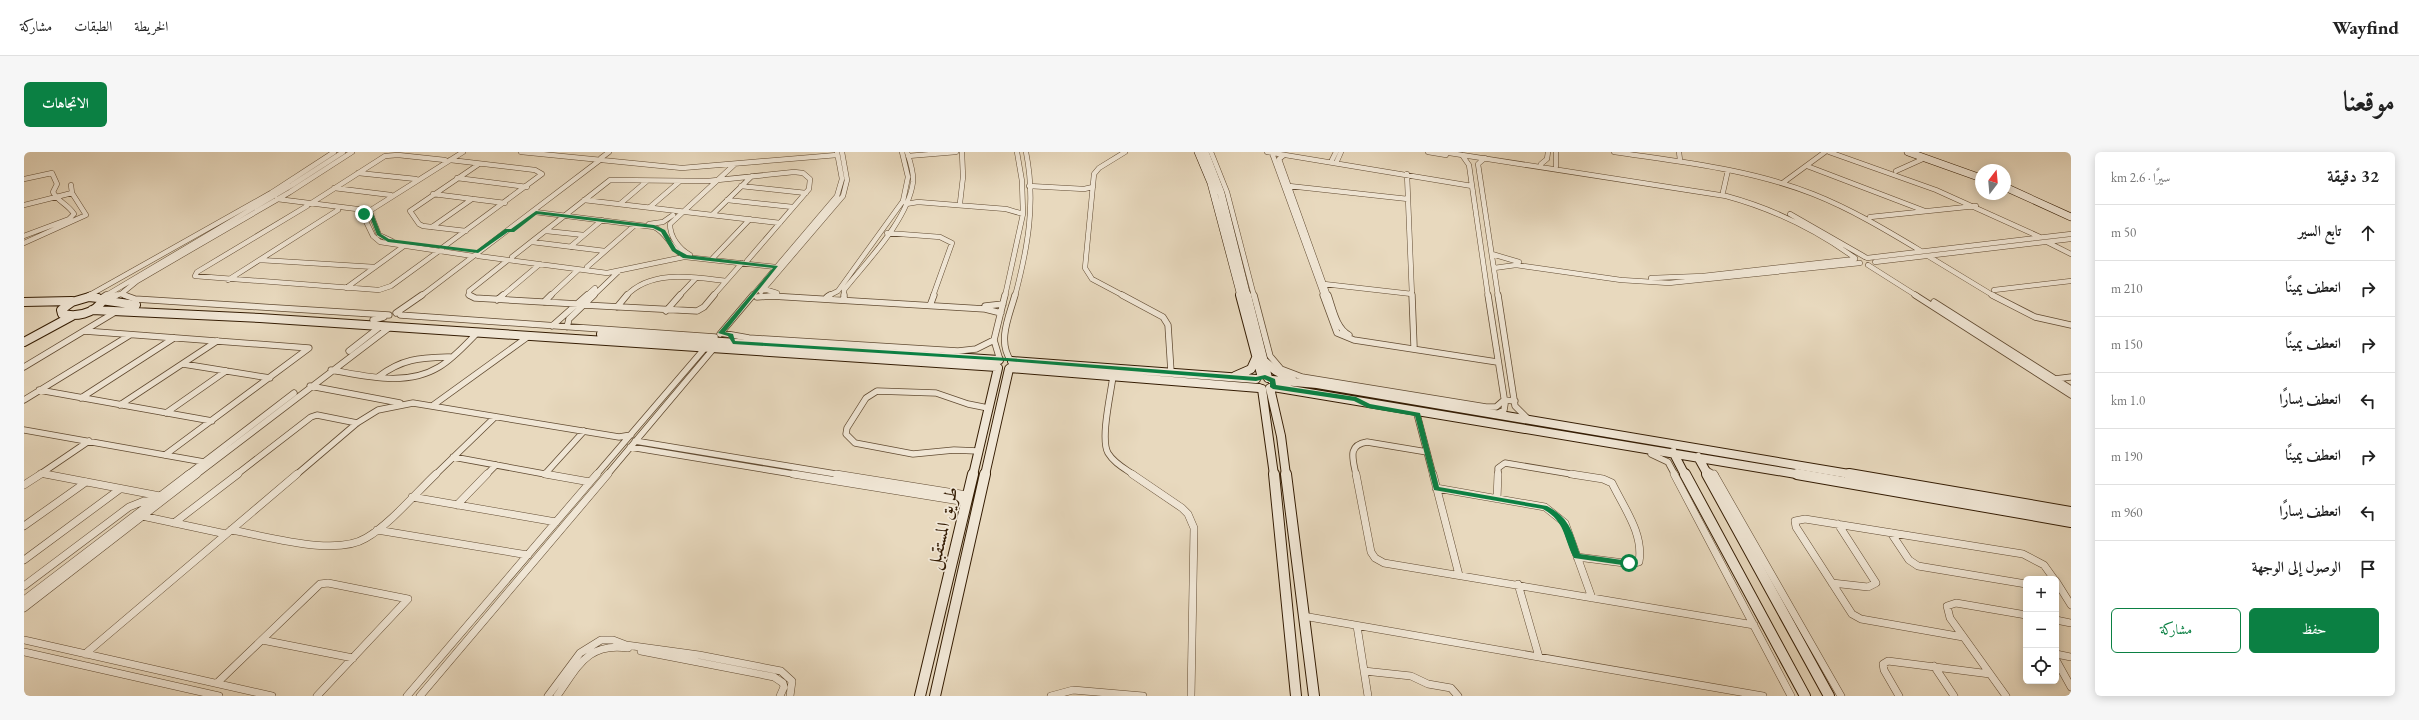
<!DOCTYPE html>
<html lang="ar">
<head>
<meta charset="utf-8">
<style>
	body { margin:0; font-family:"EB Garamond",Amiri,serif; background:#f6f6f6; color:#222; direction:rtl }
	.controls { position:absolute; right:12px; bottom:12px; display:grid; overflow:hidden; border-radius:6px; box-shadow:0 2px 10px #0003 }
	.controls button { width:36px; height:36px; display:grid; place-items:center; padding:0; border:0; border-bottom:1px solid #e0e0e0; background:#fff; color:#222; font:20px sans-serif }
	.compass { position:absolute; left:1951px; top:12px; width:36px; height:36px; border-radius:50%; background:#fff; box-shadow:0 2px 10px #0003; rotate:16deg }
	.stop { position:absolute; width:12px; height:12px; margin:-9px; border:3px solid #0b8043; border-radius:50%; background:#fff }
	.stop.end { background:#0b8043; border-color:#fff; box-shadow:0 1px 4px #0008 }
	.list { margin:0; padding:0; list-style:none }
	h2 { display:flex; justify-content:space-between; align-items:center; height:52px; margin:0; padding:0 16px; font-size:17px }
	h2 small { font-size:13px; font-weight:400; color:#767676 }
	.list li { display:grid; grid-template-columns:26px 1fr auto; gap:12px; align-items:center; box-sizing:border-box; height:56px; padding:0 16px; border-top:1px solid #e0e0e0 }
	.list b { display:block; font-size:15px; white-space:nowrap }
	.list em { font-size:13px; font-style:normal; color:#767676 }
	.actions { display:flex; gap:8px; padding:12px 16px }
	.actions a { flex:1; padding:9px 0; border:1px solid #0b8043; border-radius:6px; text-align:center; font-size:14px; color:#0b8043 }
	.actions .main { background:#0b8043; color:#fff }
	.icon { flex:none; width:22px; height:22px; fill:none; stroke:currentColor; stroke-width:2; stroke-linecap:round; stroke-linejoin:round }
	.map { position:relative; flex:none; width:2047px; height:544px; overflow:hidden; direction:ltr; border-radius:6px }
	header { display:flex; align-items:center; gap:24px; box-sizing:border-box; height:56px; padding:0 20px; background:#fff; border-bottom:1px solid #e0e0e0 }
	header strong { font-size:19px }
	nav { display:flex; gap:22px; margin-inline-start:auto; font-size:14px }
	.intro { display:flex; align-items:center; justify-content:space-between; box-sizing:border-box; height:96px; padding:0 24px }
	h1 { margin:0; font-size:28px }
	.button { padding:10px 18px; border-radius:6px; background:#0b8043; color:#fff; font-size:14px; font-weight:700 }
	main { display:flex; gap:24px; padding:0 24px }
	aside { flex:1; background:#fff; border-radius:6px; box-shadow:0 2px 10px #0003 }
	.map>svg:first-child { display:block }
</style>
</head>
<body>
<header>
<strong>Wayfind</strong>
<nav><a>الخريطة</a><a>الطبقات</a><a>مشاركة</a></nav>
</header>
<div class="intro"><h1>موقعنا</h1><a class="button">الاتجاهات</a></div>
<main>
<aside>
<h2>32 دقيقة<small>سيرًا · 2.6 km</small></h2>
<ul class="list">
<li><svg class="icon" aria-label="ahead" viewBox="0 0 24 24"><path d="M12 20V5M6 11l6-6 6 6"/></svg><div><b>تابع السير</b></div><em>50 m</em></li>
<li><svg class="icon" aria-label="right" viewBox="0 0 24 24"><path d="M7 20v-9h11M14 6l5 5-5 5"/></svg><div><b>انعطف يمينًا</b></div><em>210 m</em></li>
<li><svg class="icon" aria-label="right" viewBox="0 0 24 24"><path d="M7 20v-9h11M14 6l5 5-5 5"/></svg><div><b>انعطف يمينًا</b></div><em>150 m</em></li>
<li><svg class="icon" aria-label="left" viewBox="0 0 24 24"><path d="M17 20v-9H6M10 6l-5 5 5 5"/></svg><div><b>انعطف يسارًا</b></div><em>1.0 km</em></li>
<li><svg class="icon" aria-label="right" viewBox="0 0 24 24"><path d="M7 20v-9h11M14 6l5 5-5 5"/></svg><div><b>انعطف يمينًا</b></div><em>190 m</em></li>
<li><svg class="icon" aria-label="left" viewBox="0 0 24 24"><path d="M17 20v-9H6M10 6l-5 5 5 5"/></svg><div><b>انعطف يسارًا</b></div><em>960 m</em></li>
<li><svg class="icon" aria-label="arrive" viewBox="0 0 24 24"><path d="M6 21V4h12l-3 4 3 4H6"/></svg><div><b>الوصول إلى الوجهة</b></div></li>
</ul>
<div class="actions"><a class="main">حفظ</a><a>مشاركة</a></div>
</aside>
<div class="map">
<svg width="2047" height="544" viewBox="0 0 2047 544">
	<rect width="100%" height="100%" fill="#e8d9be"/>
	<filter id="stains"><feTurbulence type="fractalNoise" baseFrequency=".005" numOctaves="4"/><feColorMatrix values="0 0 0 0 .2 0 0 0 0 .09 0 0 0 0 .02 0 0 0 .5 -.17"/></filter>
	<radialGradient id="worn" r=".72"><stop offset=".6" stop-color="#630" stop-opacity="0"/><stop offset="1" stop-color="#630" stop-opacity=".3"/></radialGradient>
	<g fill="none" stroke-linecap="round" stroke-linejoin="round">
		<defs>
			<path id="street-far2" d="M497,0l161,16 155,-13
				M1187,0l16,40 27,104
				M1243,0l205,34
				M1404,0l18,3
				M1419,0l283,44c48,13 89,33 129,62
				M1532,0v14
				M1590,0c67,10 136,17 199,42 38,15 73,36 108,57
				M1655,0l1,8
				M1805,0l107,38 104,47
				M1248,1l52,143
				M1260,3l-5,4 49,137
				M1438,3l7,10 19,131
				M884,4l48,-4
				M577,6l8,-6
				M1461,6l-7,6 20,132
				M1308,8l4,-8
				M1313,9l4,-9
				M1517,12l6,-5 1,-7
				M1783,14l118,45
				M1872,19l29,-13
				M334,21l58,6
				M1383,22l5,122
				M433,26l70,9
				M0,27l28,-6 5,11 -4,8c5,10 15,12 21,22l-5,5 -45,17
				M1760,30l41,-30
				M717,34l65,7
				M1005,34l55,3 9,-2
				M1265,34l119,13
				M310,36l57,7
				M1699,40l5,-22
				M409,42l72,9
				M253,47l88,11
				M560,48l196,23
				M703,48l66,7
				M936,51l3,-26 -1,-25
				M286,52l75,-48 13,-1 47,5
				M596,52l27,-23
				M882,52l12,-2 88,7 17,5
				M0,53l48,-12
				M283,54l-110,66 -2,4 184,14 12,-4 48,-35
				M626,55l29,-25
				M347,58l92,-58
				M346,60l9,23 13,6
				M511,60l119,15c14,6 17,23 31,30l91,10
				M338,61l11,23 7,6 93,14
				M1766,62l75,43
				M688,63l40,-39
				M1846,65l106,-11
				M625,72l14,-2 10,-7
				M408,75l40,-28
				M442,79l-43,-5 -4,-2 -9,-13 69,-47
				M522,79l38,4
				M863,81l53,4 12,6 -19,53
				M508,90l73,9
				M2023,90l24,12
				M0,91l62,-28 -14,-22 -1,-8
				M546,95l32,-27
				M418,96l100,-74 -7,-4 -85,-10
				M1468,102l27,8
				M666,103c-11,-6 -20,-18 -20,-31l65,-60
				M454,104l129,17 77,-16
				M1904,104l66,40
				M488,105l98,-77 98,1 86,-9 9,1 7,6 -1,10 -62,72
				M689,106l37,-39
				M1843,106l204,-24
				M236,108l115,7
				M1851,110l196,-23
				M1844,113l49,31
				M563,115l48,-42
				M1470,116l22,-3 105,15 48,3 191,-20
				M1627,126l52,-2 152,-17
				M204,128l110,-70
				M1300,132l88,10
				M322,136l58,-42
				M740,137l13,4
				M1970,138l77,-9
				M737,140l82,-96 4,-16 -5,-28
				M64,144l183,-103 63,-41
				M81,144l187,-111 51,-33
				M89,144l8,-2
				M103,144l-6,-2 16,-13 153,-89 62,-40
				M397,144l179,-136
				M447,144l-2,-1v-4l39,-31
				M478,144l38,-32
				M526,144l28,-26
				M562,144l9,-8
				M569,144l25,-24
				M602,144c25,-27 67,-19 100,-15
				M655,144l17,-18
				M689,144l29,-33
				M728,144l85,-100 5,-17 -5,-27
				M744,144h7
				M804,144l10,-5 65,-90 5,-24 -6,-25
				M820,144v-6c23,-29 64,-70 69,-108 1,-10 -3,-21 -6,-30
				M981,144l18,-82 -1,-33 -5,-29
				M991,144c13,-49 21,-94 11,-144
				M1100,144l-32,-17 -7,-11 9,-94 5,-6 26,-16"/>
			<path id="street-far1" d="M100,143l11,4 254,16
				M445,143l6,3 103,6
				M820,143v3
				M1098,143l41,22 5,8 3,47
				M1230,143l16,61 11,13 21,8 184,30h10l8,-7 11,1
				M1299,143l14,38 17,7 143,22
				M1304,143c5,14 8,33 21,40
				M1388,143l2,51
				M1464,143l17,109 -1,6 -7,4
				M1474,143l17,111 12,12
				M1891,143l156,100
				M1968,143l43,22 36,8
				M63,145l3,-2
				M733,145l14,-1 214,13 16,4
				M803,145l3,-2
				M76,147l6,-4
				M79,147l14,-4
				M473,148l6,-5
				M520,150l7,-7
				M1910,150l137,87
				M907,151l3,-8
				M559,153l114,6 7,-4 10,-12
				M961,154l18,-2
				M593,155l10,-12
				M642,159l14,-16
				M375,160l1,3 315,22
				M372,161l26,-18
				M349,168l11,-3
				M528,174l35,-31
				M543,175l2,-8 25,-24
				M60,179l225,17 -144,107
				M697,181l28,5 209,13 18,-2 18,-9
				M696,182l33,-39
				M325,199l32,-25
				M976,208l-6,-20 11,-45
				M987,209c-14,-20 -2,-44 4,-66
				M159,212l87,14
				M0,215l93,-56
				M307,218c35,6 75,17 108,-3 15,-9 27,-23 39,-35
				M1089,224c-2,17 -13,63 -5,77 6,10 16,15 26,22
				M354,225c25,-19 42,-19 72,-20
				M2031,227l16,-2
				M286,234l90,17
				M15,238l173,31
				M57,246l93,-60
				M0,248l106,-65
				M96,253l97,-64
				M408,254l97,-70
				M142,261l60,-42
				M1393,262l16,61
				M0,278l180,32
				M611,289l207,34
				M606,295l169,28
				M954,299l-24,-1 -41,4 -58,-11 -9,-9 1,-6 19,-30 11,-7 59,2 32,11 20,4
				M1627,302l17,8 7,13
				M429,305l97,18
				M1681,317l10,6
				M17,321l9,2
				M521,322l39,-43
				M15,323l50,-34
				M163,323l107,-82
				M172,323l194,-148
				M212,323l75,-58 6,-2 40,8
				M272,323l61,-52 21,-13 35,-7 206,34 12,-2
				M411,323l60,-58
				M462,323l10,-10
				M572,323l109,-127
				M583,323l107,-127
				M1332,323c-3,-16 -9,-30 11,-33l60,10
				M1474,323v-7l7,-5 72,12"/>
			<path id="street" d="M21,322l115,22
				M521,322l45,8
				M769,322l173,28
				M812,322l131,21
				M1108,322l50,34 6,6 6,14 -3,168
				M1332,322l15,78 4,6 9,5 370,62
				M1409,322l26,101
				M1547,322l32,5 9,4c12,25 32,51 27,79l-7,2 -55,-7
				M1650,322l117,222
				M1690,322l127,222
				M0,333l17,-11
				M1412,336l109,19 20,16 27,75
				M388,345l144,25
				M1473,347l1,-25
				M433,353l30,-31
				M118,364l84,18
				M150,371l64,-49
				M0,374l62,-44
				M207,378c36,6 104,27 135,8 23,-13 50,-45 70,-64
				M353,378l151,25
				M1867,381l18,27 9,6 108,18
				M0,408l96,-71
				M2032,429l15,24
				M1808,431l36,4 8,-4 -38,-59
				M1494,432l21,73
				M0,434l105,-79 15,-6h9
				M0,448l165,-126
				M0,456l173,-134
				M1279,464l460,80
				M2032,468l15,3
				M1333,474l11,70
				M1939,485l-102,-18 -9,-5 -56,-87 -1,-6 10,-2 218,35 21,11 10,14
				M0,488l248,56
				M238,488l91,18
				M617,499l133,26 9,6 1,4 -4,9
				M0,500l195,44
				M61,502l212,-180
				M2032,502l15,3
				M2032,508l15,27
				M1910,514l20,30
				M1340,519l47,5 17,8 23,4 7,8
				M193,531l103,-99 8,-1 80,16 -91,97
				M383,544l190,-222
				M396,544l188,-222
				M524,544l32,-43 21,-13h12l13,5 73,10 82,16 11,10 -2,15
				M533,544c21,-29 30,-54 71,-48
				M1027,544l22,-6 70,6
				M1875,544l-15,-26 -1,-6 5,-3 102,13
				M1982,544l-56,-78 -3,-12 9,-3 70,12"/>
			<path id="secondary-far2" d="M1174,0l13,31 30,113
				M1181,0l16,41 26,103
				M1884,0l73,26
				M1981,35l66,30"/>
			<path id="secondary-far1" d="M1216,143l21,79
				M1223,143l21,83
				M65,145l9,1 4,4c-10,12 -25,15 -40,12l-1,-4 11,-8z
				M77,148l35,5
				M0,150l48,-1
				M68,158l168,8 737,49
				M577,182l398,26
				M0,190l48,-26
				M988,209l244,18
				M1240,209l12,10 16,8
				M986,216l249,20
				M1211,224l16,-7 5,-11
				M1248,228l45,4 538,91
				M1249,235l529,88
				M1246,236l11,48 5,39
				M1238,237l12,86
				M1649,300l12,23
				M1674,305l10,18
				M949,323l25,-107
				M961,323l24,-106"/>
			<path id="secondary" d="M1250,322l22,222
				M1262,322l28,222
				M1661,322l120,222
				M1683,322l122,222
				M1773,322l274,48
				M1825,322l222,38
				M896,544l53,-222
				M911,544l50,-222"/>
		</defs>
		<use href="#street-far2" stroke="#614b32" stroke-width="5.5"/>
		<use href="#street-far1" stroke="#614b32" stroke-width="7"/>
		<use href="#street" stroke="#614b32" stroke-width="8"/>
		<use href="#secondary-far2" stroke="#341c03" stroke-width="8"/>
		<use href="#secondary-far1" stroke="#341c03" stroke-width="10"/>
		<use href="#secondary" stroke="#341c03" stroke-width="12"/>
		<use href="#street-far2" stroke="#f0e6d5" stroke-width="4.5"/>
		<use href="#street-far1" stroke="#f0e6d5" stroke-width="5.5"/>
		<use href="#street" stroke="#f0e6d5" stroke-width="7"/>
		<use href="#secondary-far2" stroke="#f0e6d5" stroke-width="7"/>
		<use href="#secondary-far1" stroke="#f0e6d5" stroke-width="8"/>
		<use href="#secondary" stroke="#f0e6d5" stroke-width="10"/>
	</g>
	<path fill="#0b8043" d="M348,59l9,23 8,5 88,11 28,-21h6l25,-18 118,14 11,5 11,19 11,6 91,11 -53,66 8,2 2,7 272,17 249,19 9,-2 10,4 1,6 80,12 14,7 50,9 19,74 108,19c23,12 25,26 33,48l49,7 4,2 -4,3 -55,-8c-11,-21 -8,-36 -31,-49l-109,-19 -19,-74 -47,-8 -14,-7 -81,-12 -3,-2v-5l-6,-3 -8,2 -249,-20 -274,-17 -5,-8 -10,-3 55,-65 -90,-10 -11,-7 -11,-19 -8,-4 -116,-14 -23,18h-6l-30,21 -90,-11 -11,-7 -8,-21h-8z"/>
	<g text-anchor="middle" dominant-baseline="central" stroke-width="3.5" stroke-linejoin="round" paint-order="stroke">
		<g font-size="18" fill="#341c03" stroke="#f0e6d5">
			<text transform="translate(918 376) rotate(-77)">طريق المستقبل</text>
		</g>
	</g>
	<rect width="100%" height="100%" filter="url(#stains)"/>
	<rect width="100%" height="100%" fill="url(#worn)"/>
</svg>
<div class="controls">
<button>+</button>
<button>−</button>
<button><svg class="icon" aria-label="locate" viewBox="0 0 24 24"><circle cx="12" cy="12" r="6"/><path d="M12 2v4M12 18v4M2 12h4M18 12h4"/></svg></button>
</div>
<svg class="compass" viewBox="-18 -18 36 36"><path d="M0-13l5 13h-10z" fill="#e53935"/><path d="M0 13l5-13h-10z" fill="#767676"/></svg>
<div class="stop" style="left:1605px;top:411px"></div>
<div class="stop end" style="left:340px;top:62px"></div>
</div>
</main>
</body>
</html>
